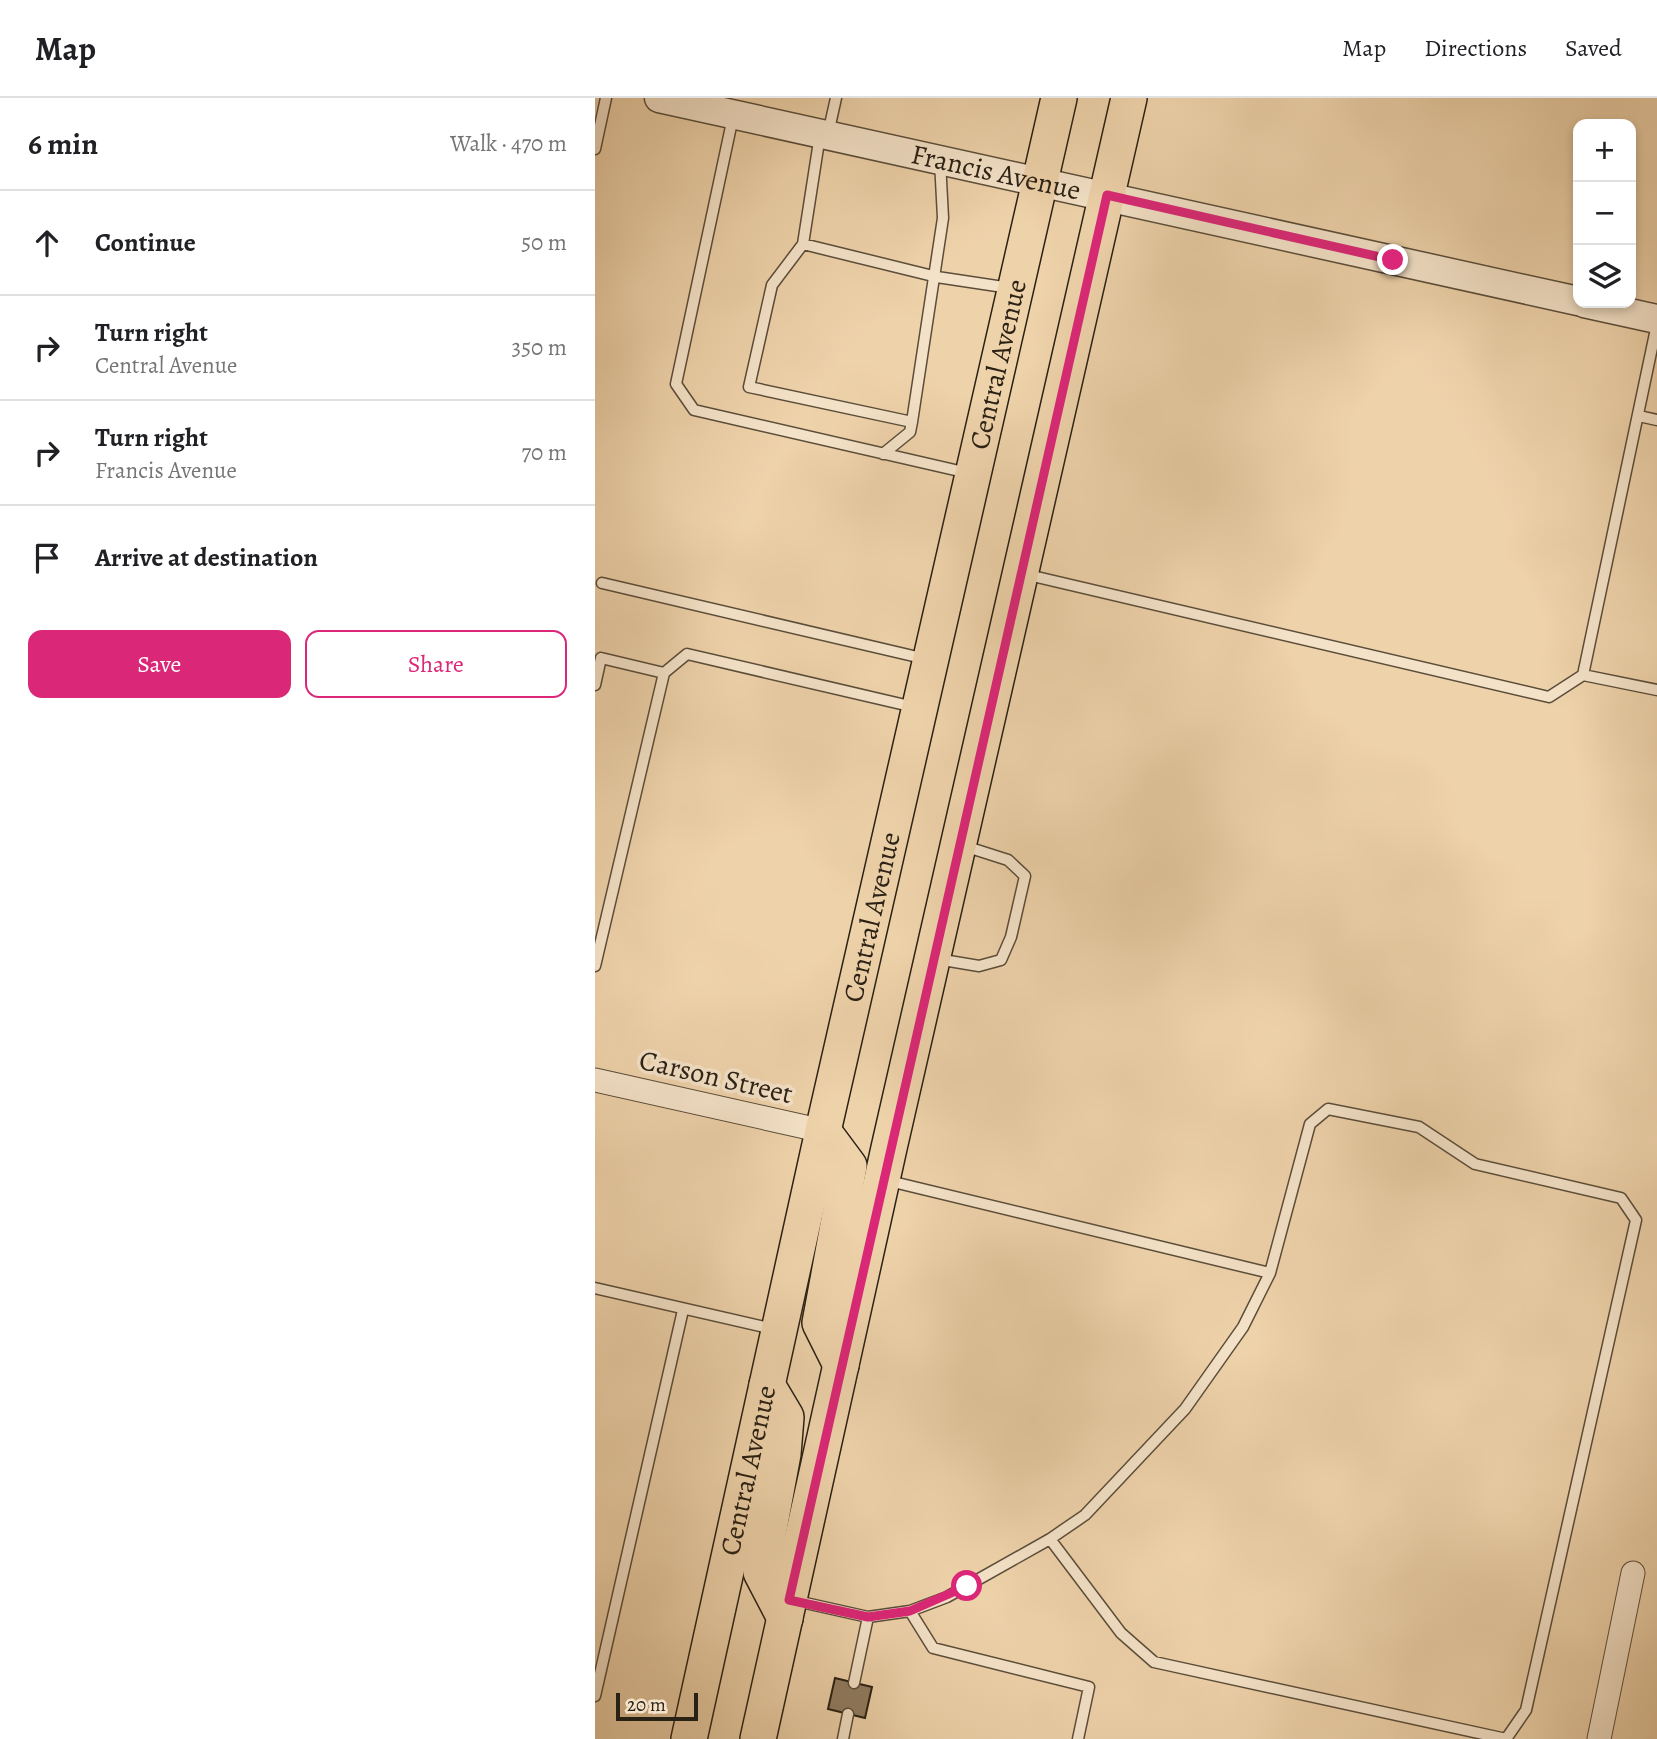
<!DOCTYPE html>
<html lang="en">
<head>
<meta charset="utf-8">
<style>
	body { margin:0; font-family:Alegreya,serif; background:#f6f6f6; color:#202124 }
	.controls { position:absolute; right:21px; top:21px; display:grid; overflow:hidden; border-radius:14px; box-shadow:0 4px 10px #0003 }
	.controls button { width:63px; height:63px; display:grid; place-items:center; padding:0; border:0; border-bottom:2px solid #e0e0e0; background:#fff; color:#202124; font:35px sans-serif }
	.scale { position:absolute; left:21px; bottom:18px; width:82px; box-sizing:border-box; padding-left:7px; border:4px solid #2a2115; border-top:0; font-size:19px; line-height:24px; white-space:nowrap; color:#2a2115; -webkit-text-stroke:5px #f4e2c8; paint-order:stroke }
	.stop { position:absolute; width:21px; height:21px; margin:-16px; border:5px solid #db2777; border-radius:50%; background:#fff }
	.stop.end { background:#db2777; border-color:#fff; box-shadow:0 2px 7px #0008 }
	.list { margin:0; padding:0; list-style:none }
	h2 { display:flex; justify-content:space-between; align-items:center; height:91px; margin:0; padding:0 28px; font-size:30px }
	h2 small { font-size:23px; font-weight:400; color:#757577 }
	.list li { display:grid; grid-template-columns:46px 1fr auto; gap:21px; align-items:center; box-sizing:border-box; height:105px; padding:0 28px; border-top:2px solid #e0e0e0 }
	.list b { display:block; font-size:26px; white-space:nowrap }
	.list p { margin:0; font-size:23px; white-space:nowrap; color:#757577 }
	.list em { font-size:23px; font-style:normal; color:#757577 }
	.actions { display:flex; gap:14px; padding:21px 28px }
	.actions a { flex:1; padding:16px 0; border:2px solid #db2777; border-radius:14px; text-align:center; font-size:24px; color:#db2777 }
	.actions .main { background:#db2777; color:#fff }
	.icon { flex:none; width:38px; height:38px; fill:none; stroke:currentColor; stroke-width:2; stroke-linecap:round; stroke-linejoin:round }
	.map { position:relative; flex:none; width:1062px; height:1641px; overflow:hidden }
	header { display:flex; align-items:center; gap:42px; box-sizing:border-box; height:98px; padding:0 35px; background:#fff; border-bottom:2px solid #e0e0e0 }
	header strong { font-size:33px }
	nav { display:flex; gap:38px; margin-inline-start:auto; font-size:24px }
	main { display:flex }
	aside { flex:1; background:#fff }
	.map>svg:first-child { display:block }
</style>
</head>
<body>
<header>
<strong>Map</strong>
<nav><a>Map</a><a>Directions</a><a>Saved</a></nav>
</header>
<main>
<aside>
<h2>6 min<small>Walk · 470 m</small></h2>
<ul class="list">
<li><svg class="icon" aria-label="ahead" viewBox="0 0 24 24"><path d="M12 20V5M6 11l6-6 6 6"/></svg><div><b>Continue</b></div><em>50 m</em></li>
<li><svg class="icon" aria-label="right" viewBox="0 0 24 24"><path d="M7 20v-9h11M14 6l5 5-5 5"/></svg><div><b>Turn right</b><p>Central Avenue</p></div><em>350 m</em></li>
<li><svg class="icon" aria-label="right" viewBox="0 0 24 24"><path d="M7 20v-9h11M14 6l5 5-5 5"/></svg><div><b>Turn right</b><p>Francis Avenue</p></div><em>70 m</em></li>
<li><svg class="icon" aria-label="arrive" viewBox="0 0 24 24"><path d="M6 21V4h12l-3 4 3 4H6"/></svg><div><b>Arrive at destination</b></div></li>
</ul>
<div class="actions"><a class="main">Save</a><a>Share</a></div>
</aside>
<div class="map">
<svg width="1062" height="1641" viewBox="0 0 1062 1641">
	<rect width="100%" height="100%" fill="#eed2aa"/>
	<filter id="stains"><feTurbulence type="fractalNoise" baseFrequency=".00286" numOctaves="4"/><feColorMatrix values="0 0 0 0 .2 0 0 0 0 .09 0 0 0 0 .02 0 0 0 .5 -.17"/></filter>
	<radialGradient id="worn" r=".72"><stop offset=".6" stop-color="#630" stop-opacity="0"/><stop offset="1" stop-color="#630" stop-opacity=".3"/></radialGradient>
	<path fill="#907d62" stroke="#2a2115" stroke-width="2" d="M240,1580l37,9 -7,31 -37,-9z"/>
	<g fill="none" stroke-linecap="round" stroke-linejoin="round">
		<defs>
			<path id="service" d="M138,19l-57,267 18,26 274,63
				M233,36l8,-36
				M225,37l-17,109 -31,41 -23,102 163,35
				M0,51l11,-51
				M208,146l134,33 73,11
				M1062,226l-74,351 74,15
				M1044,318l18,4
				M288,356l27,-22 2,-10 31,-204 -3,-57
				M429,476l525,123 34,-22
				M7,485l324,76
				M0,587l6,-27 63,15
				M342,861l42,7 22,-6 10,-23 14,-61 -17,-16 -47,-15
				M0,868l69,-293 23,-19 227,53
				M0,1190l178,41
				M455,1441l71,94 33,29 352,77 20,-29 110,-490 -15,-22 -146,-34 -56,-37 -91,-18 -18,15 -40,149
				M197,1502l76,17 42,-6 37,-14 103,-58 35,-24 100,-106 58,-82 27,-54 -385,-93
				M315,1513l23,37 156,39 -11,52
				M259,1585l14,-66
				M0,1598l88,-386
				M248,1641l5,-25"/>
			<path id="minor" d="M0,982l228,51
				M1004,1641l34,-166"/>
			<g id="tertiary">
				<path id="s1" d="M64,0l919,203"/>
				<path d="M989,205l73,16"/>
			</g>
			<g id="primary">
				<path d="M228,1033l26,35 -29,157 21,42"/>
				<path d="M172,1287l19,32 -3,37 -22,118 24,46"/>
				<path id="s2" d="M94,1641l134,-608 236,-1033"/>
				<path d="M163,1641l131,-591 240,-1050"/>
			</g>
		</defs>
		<use href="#service" stroke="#5b4d3a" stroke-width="13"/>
		<use href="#minor" stroke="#5b4d3a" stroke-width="25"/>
		<use href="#tertiary" stroke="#5b4d3a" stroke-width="31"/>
		<use href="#primary" stroke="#2a2115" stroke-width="38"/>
		<use href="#service" stroke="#f4e2c8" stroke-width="10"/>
		<use href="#minor" stroke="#f4e2c8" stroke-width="23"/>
		<use href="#tertiary" stroke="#f4e2c8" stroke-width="28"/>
		<use href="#primary" stroke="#eed2aa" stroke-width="35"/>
	</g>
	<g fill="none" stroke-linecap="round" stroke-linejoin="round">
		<path stroke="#db2777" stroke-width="9" d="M372,1488l-57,25 -42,6 -79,-17 318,-1405 286,65"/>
	</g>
	<g text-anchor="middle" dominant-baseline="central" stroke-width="7" stroke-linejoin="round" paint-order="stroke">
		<g font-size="28" fill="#2a2115" stroke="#f4e2c8">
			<text stroke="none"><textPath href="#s1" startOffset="345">Francis Avenue</textPath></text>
			<text stroke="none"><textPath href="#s2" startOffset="1409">Central Avenue</textPath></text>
			<text stroke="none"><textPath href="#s2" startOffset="842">Central Avenue</textPath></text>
			<text transform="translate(121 979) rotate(13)">Carson Street</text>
			<text stroke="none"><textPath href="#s2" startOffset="275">Central Avenue</textPath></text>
		</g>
	</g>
	<rect width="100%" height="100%" filter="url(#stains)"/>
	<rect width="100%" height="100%" fill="url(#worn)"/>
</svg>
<div class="controls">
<button>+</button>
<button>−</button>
<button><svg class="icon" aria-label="layers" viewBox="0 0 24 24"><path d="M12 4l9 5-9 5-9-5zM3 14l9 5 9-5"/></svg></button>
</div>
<div class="scale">20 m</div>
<div class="stop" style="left:372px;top:1488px"></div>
<div class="stop end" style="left:798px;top:162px"></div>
</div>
</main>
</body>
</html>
